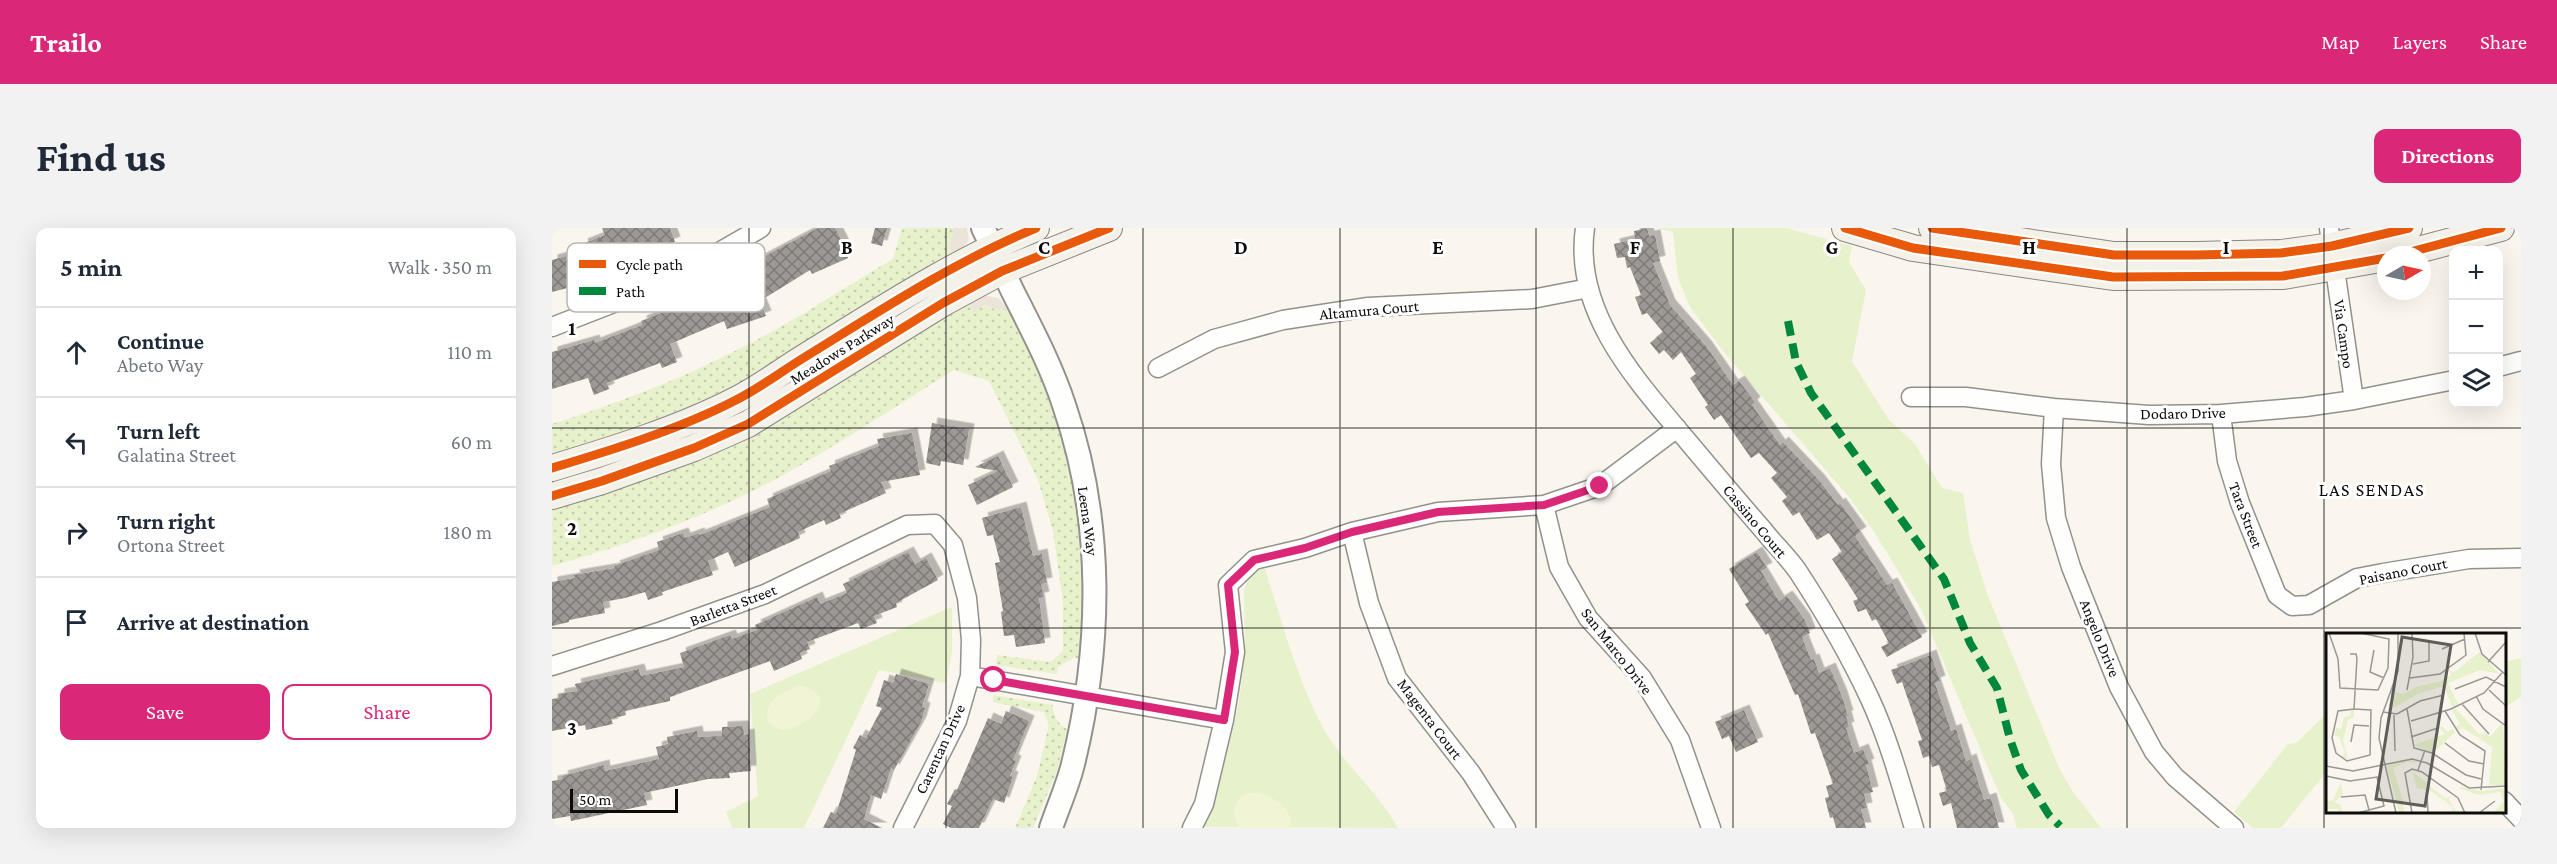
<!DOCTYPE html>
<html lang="en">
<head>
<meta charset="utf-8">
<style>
	body { margin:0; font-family:"Crimson Pro",serif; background:#f2f2f3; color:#1f2937 }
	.controls { position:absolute; right:18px; top:18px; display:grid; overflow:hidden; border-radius:12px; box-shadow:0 6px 24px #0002 }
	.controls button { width:54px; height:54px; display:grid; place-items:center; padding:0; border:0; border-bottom:2px solid #e0e1e3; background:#fff; color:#1f2937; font:30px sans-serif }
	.compass { position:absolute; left:1825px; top:18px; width:54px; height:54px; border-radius:50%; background:#fff; box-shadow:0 6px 24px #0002; rotate:81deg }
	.scale { position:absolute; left:18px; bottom:15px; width:108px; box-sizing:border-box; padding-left:6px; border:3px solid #0b0b0b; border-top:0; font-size:16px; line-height:21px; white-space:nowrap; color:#0b0b0b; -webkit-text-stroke:4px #fff; paint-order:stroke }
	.stop { position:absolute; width:18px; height:18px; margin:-14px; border:4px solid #db2777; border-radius:50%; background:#fff }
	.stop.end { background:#db2777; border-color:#fff; box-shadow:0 2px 6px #0008 }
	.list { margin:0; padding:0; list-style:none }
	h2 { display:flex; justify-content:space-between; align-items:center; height:78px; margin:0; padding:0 24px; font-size:26px }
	h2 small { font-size:20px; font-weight:400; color:#747a83 }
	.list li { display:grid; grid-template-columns:39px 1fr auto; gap:18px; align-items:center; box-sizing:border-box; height:90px; padding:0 24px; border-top:2px solid #e0e1e3 }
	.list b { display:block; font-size:22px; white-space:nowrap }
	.list p { margin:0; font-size:20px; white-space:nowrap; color:#747a83 }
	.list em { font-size:20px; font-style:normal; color:#747a83 }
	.actions { display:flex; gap:12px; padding:18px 24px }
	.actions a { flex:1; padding:14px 0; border:2px solid #db2777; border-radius:12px; text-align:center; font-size:21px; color:#db2777 }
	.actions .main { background:#db2777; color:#fff }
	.icon { flex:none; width:33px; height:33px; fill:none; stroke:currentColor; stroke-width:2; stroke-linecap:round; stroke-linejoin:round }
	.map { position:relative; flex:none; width:1969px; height:600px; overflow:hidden; border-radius:12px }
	header { display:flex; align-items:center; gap:36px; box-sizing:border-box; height:84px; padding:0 30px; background:#db2777; color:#fff }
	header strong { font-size:28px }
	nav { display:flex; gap:33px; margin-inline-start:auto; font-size:21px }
	.intro { display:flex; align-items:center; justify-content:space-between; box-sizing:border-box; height:144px; padding:0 36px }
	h1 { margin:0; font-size:42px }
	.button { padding:15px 27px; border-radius:12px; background:#db2777; color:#fff; font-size:21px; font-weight:700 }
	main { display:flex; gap:36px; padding:0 36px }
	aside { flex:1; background:#fff; border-radius:12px; box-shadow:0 6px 24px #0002 }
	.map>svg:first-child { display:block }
</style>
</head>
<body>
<header>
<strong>Trailo</strong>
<nav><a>Map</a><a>Layers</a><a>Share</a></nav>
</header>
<div class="intro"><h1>Find us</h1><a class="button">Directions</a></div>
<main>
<aside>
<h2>5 min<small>Walk · 350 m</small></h2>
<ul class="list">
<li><svg class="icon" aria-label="ahead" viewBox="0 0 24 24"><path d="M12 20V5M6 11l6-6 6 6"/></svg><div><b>Continue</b><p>Abeto Way</p></div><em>110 m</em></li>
<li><svg class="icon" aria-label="left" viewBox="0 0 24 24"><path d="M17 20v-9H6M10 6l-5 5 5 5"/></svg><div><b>Turn left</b><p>Galatina Street</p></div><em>60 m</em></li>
<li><svg class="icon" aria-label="right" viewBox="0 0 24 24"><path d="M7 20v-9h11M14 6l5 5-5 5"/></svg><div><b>Turn right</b><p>Ortona Street</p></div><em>180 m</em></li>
<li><svg class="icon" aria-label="arrive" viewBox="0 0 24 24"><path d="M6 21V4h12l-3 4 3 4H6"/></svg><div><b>Arrive at destination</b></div></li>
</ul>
<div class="actions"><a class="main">Save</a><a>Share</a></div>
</aside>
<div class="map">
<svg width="1969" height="600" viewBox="0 0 1969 600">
	<defs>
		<pattern id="grass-dots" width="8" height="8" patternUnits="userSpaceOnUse" patternTransform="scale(1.5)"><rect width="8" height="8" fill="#e7f1cb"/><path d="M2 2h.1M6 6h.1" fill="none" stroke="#c5cdad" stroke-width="1.8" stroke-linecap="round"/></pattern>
		<pattern id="building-cross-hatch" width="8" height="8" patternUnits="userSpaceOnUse" patternTransform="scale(1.5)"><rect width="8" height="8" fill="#9c9894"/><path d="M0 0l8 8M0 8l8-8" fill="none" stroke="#7d7a77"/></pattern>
		<filter id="shadow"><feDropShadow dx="5.5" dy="-5.5" stdDeviation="0" flood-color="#0004"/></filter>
	</defs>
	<rect width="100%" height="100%" fill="#faf6ee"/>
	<path fill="url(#grass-dots)" d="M350,0h52l-5,19 5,8c-55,35 -109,73 -167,104 -75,41 -154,71 -235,98v-33c61,-19 121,-42 179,-71 56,-27 108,-62 162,-94z
		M416,73l34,10 6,-3c17,35 37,72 48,110 25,78 31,160 24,241l-7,-1 -15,9 -1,7 -61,-9 1,-10 54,7 12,-11v-49l-10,-71 -15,-51 -49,-99 -35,-11c-58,36 -116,75 -176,108 -71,38 -148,66 -226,88v-63l51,-13z
		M441,467l60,10c-1,9 6,21 14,24l-10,42 -24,57h-18l22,-52 12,-51 -5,-13 -51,-10z"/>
	<path fill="#e7f1cb" d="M1106,0h128l66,18 -3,16 17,28 -14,71 37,59 26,24 27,44 21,5 7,47 18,56 16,39 56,135 13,22 28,36h-84l-5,-16 -11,-14 -15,-35 -65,-154 -46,-76 -27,-37 -125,-145 -33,-44 -12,-29 -5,-46z
		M713,341c17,52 39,136 71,179 21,28 45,50 62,80l-195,-1c18,-51 35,-103 40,-157 3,-26 1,-53 1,-79 3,-12 8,-20 21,-22z
		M400,379v45l-6,31 -67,-13 -75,158h-72l-6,-16 32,-16 -8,-102z
		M1969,430v39l-16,10v-45z
		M1775,485v58l-46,57h-28l-19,-16 54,-68 8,-1z"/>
	<path fill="#f1f4d5" d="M247,457c31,8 25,26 2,39 -4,2 -9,6 -13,6 -8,1 -15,-4 -21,-9 -1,-24 13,-26 32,-36z
		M694,565c20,-2 48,12 45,35h-51c-9,-12 -7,-27 6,-35z"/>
	<path fill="#ebe4d9" d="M402,0h13l2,12 -7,9 -8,6 -5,-8z
		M431,67l15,3 10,10 -6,3 -18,-6 -10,7 -6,-11z"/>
	<path fill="url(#building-cross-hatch)" filter="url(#shadow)" d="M50,0h68l5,14 -20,7 1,5 -23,10 -45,13 2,5 -38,10v-32l32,-9 -2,-7 23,-9z
		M266,0h17l13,25v5l-36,16 -2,-4 -50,31 6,15 -39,13 -3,-8 -54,23 7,18 -15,6 -2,-5 -53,20 2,6 -15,6 -6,-17 -36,11v-37l42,-12 1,3 47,-18 -1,-4 30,-12 -1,-2 59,-26 -2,-5z
		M323,0h12l-5,18 -11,-3z
		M1095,0l2,8 6,-1 5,26 -7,2 17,42 36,41 27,39 6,-4 16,21 -3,3 28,40 3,-3 36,38 19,25 2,-2 21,29 -6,4 32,49 5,-2 30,54 -35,20 -6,-10 8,-4 -13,-24 -4,2 -6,-12 -8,3 -5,-11 5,-2 -26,-40 10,-7 -13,-19 -12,7 -18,-28 -6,4 -11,-15 5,-4 -16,-19 6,-5 -18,-20 -8,5 -30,-43 -7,5 -9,-13 3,-2 -18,-27 6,-4 -15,-22 -8,8 -9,-10 -5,4 -9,-11 13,-11 -16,-19 -5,2 -7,-18 6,-2 -11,-28 -3,1 -2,-11 -8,1 -3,-14 21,-5 -1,-8z
		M380,195l37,6 -6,36 -22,-4 -1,5 -14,-3z
		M360,205l8,42 -39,7 5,11 -47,21 2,4 -15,7 -2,-5 -26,12 2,6 -65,29 -7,-15 -20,9 5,14 -51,17 1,3 -15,5 -3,-8 -20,6 -22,4 2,11 -36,7v2l-17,4v-44l23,-4 -1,-3 41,-7 -1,-2 45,-16 -2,-8 26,-9 2,5 14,-5 1,2 70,-28 -3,-8 64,-28 -2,-5 50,-20 -2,-7z
		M446,228l15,31 -36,18 -9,-20 30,-14 -23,-4z
		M469,279l12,49 9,-2 5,29 -6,1 3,13 -5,1 6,45 -29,4 -2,-12 -10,1 -3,-24 2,-1 -8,-48 5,-1 -7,-27 -6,1 -5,-18z
		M356,324l7,12 11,-6 12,22 -42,23 1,4 -23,9 3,7 -16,6 -3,-6 -51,19 3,7 -10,4 2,6 -28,12 -4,-10 -100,36v4l-45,10 1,4 -15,4 2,5 -27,6 -1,-5 -33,6v-32l7,-1v-4l18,-3 -2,-7 64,-15 2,7 43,-9 -4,-14 50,-18 2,4 25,-9 -2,-5 62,-28 3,7 27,-11 -4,-9z
		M1205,324l10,16 -6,3 18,30 8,-5 18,24 5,13 -8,4 9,23 3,-1 5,14 11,-5 12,28 6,20h-2l3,11 -3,1 8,25 9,-4 6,15 -3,1 7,27 -9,2 3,14 -6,1 5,19h-30l-3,-11 -3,1 -5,-20 4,-1 -3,-11 7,-2 -18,-51 -4,1 -13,-40 -3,1 -27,-62 -2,2 -21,-31 4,-2 -20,-33z
		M1379,427l9,26 -5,2 16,48 5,-2 10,32 5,-2 13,41 7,-2 8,30h-42l-6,-25 -8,3 -4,-13 8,-2 -8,-26 -7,2 -3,-11 -6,2 -5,-17 4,-1 -20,-58 -5,2 -6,-14z
		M344,446l33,10 -7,23 3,1 -4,14 -27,48 -3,-2 -10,31 -10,-4 -7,24 18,9h-59l8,-16 5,2 20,-64 -3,-2 7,-13 6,3 16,-30 -6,-2 8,-26 9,3z
		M1192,482l14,32 -22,10 -7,-16 -7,3 -7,-17z
		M454,483l23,10 -16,39 3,1 -6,15 3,1 -9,26 -11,-4 -14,29h-28l-8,-4 9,-18 -5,-2 8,-15 2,1 31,-72 13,6z
		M191,498l1,9 5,-1 2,37 -22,2 1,5 -22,1 -64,14 3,12 -76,16 -1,-5 -18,3v-38l11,-2 -1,-3 42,-11 1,6 54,-12 -3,-12 12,-3 -1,-7 30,-6 1,6 24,-1v-9z"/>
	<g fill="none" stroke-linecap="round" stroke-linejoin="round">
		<defs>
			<path id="minor" d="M1033,0c-12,83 50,151 100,210 26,31 52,62 79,93 11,14 25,27 35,42 26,40 51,83 71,126 19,41 31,86 44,129
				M1777,0l25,172
				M0,99l113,-44 96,-55
				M1946,139l23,-6
				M606,140l56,-29 69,-19 85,-13 164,-8 57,-11
				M1359,169h55l88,11 95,7 72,-1 84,-7 49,-7 100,-20
				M1502,180l-3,56 5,54 15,49 48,120 35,65 21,25 59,51
				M1669,186l6,47 13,42 37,92 15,11 17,-1 48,-27 26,-5 86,-14 52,-1
				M992,277l15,62 29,51 54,60 38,62 31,88
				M800,304l17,71 28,75 74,95 35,55
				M0,438l110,-35 103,-37 142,-69 28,-1 18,21 14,53 4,42 -1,36 -13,45 -54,107
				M418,448l254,44
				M1952,573l17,18
				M640,600l12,-24 20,-84 11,-68 -7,-67 26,-25 51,-12 47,-16 86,-20 106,-7 56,-19 77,-58"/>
			<path id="tertiary" d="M431,0c10,20 19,41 29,62 19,38 39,75 52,115 40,116 38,241 9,359 -5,21 -15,43 -22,64"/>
			<path id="secondary" d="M1293,0l68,20 200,29 170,-1 103,-18
				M1380,0l182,27h82l85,-2 51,-7 77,-18
				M1847,27l102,-27
				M0,240c60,-18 128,-39 184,-68 24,-12 46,-29 69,-43 76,-47 149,-95 231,-129
				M0,268l50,-15 92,-33 54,-24 195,-121 59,-32 107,-43"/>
		</defs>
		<use href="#minor" stroke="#93918d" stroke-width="21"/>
		<use href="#tertiary" stroke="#93918d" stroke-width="26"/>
		<use href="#secondary" stroke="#898784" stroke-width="28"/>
		<use href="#minor" stroke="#fefefc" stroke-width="18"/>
		<use href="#tertiary" stroke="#fefefc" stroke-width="22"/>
		<use href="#secondary" stroke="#f4f1e8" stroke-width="26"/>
		<path stroke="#00873e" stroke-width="8" stroke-dasharray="15 8" stroke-linecap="butt" d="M1236,93l8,41 15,31 133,186 26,64 27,45 13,51 11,31 28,45 11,11"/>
		<defs>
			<path id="cycleway" d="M1293,0l68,20 200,29 170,-1 103,-18
				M1380,0l182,27h82l85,-2 51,-7 77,-18
				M1847,27l102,-27
				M0,240c60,-18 128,-39 184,-68 24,-12 46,-29 69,-43 76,-47 149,-95 231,-129
				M0,268l50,-15 92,-33 54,-24 195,-121 59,-32 107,-43"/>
		</defs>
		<use href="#cycleway" stroke="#fff" stroke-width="13"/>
		<use href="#cycleway" stroke="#e8590c" stroke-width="9"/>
	</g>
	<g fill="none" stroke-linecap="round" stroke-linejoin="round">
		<path stroke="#db2777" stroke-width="8" d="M442,452l230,40 11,-68 -7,-67 26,-25 51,-12 47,-16 86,-20 106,-7 56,-19"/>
	</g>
	<path fill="none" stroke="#0b0b0b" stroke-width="1.5" stroke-opacity="0.55" d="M197,0v600M394,0v600M591,0v600M788,0v600M984,0v600M1181,0v600M1378,0v600M1575,0v600M1772,0v600M0,200h1969M0,400h1969"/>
	<g text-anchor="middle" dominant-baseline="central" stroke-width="6" stroke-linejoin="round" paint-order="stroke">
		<g font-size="16" fill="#0b0b0b" stroke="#fff">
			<text transform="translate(817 82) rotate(-5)">Altamura Court</text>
			<text transform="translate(1792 106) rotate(82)">Via Campo</text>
			<text transform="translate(290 121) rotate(-32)">Meadows Parkway</text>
			<text transform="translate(1631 185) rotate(-1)">Dodaro Drive</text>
			<text transform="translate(1694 287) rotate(69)">Tara Street</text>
			<text transform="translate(536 293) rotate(82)">Leena Way</text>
			<text transform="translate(1203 293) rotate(50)">Cassino Court</text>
			<text transform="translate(1851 343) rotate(-11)">Paisano Court</text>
			<text transform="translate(181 377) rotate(-21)">Barletta Street</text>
			<text transform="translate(1548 410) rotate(68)">Angelo Drive</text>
			<text transform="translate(1065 423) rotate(52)">San Marco Drive</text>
			<text transform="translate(878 491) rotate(53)">Magenta Court</text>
			<text transform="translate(388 521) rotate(-65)">Carentan Drive</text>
		</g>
		<g font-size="18" letter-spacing="1.5" fill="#0b0b0b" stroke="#fff">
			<text x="1820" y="262">LAS SENDAS</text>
		</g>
	</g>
	<g transform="translate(1774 405)">
		<rect width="180" height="180" fill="#faf6ee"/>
		<path d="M83,126l9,4 -11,-1 -14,6 10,33 1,12h-5l-12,-47zM134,154l22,4 22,-3 2,24 -13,1 11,-12 -4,-9 -22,3 -19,-7 -4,5z" fill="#e7f1cb"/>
		<path d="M154,19l19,22 -19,-4 -32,13 10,21 -6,3 -8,-21 -26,8 -30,17 6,-19 10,2 12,-7 26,-6 9,-6 -2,-6 4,4zM130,76l24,26 5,-3 5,5 11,-13 2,2 3,59h-17l3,-38 -29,-19 -6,2 -2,-3 5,-3 -8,-14zM24,77h4v7l-6,3 -5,20 5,19 -6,-2 3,-5 -6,-15 -5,-2 2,-7 5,1 3,-11 7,-3zM116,93l5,6 6,-3 2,3 -22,21 -20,-8 32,-11 -5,-6zM86,138l34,28 6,-4 -3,5 8,13h-6l2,-6 -22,-16 -14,-3zM15,149l2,13 -9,7 7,3 1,8h-3l-1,-4h-12v-7l7,-2z" fill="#e7f1cb"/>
		<path fill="none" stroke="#9a9893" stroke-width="1.5" d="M3,0l9,26 2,29 38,2 10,-22 1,-29 -28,-6M149,0l7,21 24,21M116,16l23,-10M48,17l-4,22 14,6M0,19v67M24,21h6l1,4 -3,51M162,29l18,-20M87,31l16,-3v-20M84,45l30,-4 26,-19 -2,-22M129,56l31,-12 20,10M81,57l6,-33 -1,-24M163,57l17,16M150,63l7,13 23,17M136,71l27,30M28,76l17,1 -1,45 -23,6 -11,-8 -4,-15 6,-27zM81,76l7,39 18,5 34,22 15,4M119,78l15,24 25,16 -4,39M57,79l14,2 23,-13 24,-6M68,82l1,36M85,88l40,-12 33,-16 18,-20M85,104l27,-9M25,109l3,-17 15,1M119,110l24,18 15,3M0,133l27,5 59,-12 15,4 42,25 37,-2M92,137l7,-20M0,143l24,5 27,-4 7,29 -26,7M101,161l1,19M15,164l24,-2 4,15M70,180l-17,-75 2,-20 17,-47v-38M86,180l-7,-40 7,-4 10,3 36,26 7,15M153,180l16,-12"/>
		<path fill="#5f5d5a" fill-opacity="0.15" stroke="#5f5d5a" stroke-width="3" d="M76,4l49,8 -26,161 -49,-7z"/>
		<rect width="180" height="180" fill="none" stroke="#0b0b0b" stroke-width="3"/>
	</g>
	<rect x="15" y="15" width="198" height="69" rx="9" fill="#fff" stroke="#b6b6b6" stroke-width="1.5"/>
	<rect x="27" y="32" width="27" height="8" fill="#e8590c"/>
	<rect x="27" y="59" width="27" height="8" fill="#00873e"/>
	<g font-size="16" fill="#0b0b0b">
		<text x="64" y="42">Cycle path</text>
		<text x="64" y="69">Path</text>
	</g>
	<g font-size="20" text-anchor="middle" font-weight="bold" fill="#0b0b0b" stroke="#fff" stroke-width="6" stroke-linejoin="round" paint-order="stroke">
		<text x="295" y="26">B</text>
		<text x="492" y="26">C</text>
		<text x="689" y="26">D</text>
		<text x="886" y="26">E</text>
		<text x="1083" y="26">F</text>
		<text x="1280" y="26">G</text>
		<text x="1477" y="26">H</text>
		<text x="1674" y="26">I</text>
		<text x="20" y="107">1</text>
		<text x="20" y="307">2</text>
		<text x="20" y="507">3</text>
	</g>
</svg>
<div class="controls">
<button>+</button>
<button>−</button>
<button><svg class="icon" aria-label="layers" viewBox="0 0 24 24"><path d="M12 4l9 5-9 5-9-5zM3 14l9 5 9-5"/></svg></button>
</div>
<svg class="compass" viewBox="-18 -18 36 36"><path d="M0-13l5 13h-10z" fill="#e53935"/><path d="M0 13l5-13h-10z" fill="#747a83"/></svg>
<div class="scale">50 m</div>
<div class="stop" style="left:442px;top:452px"></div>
<div class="stop end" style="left:1048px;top:258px"></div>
</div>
</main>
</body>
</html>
